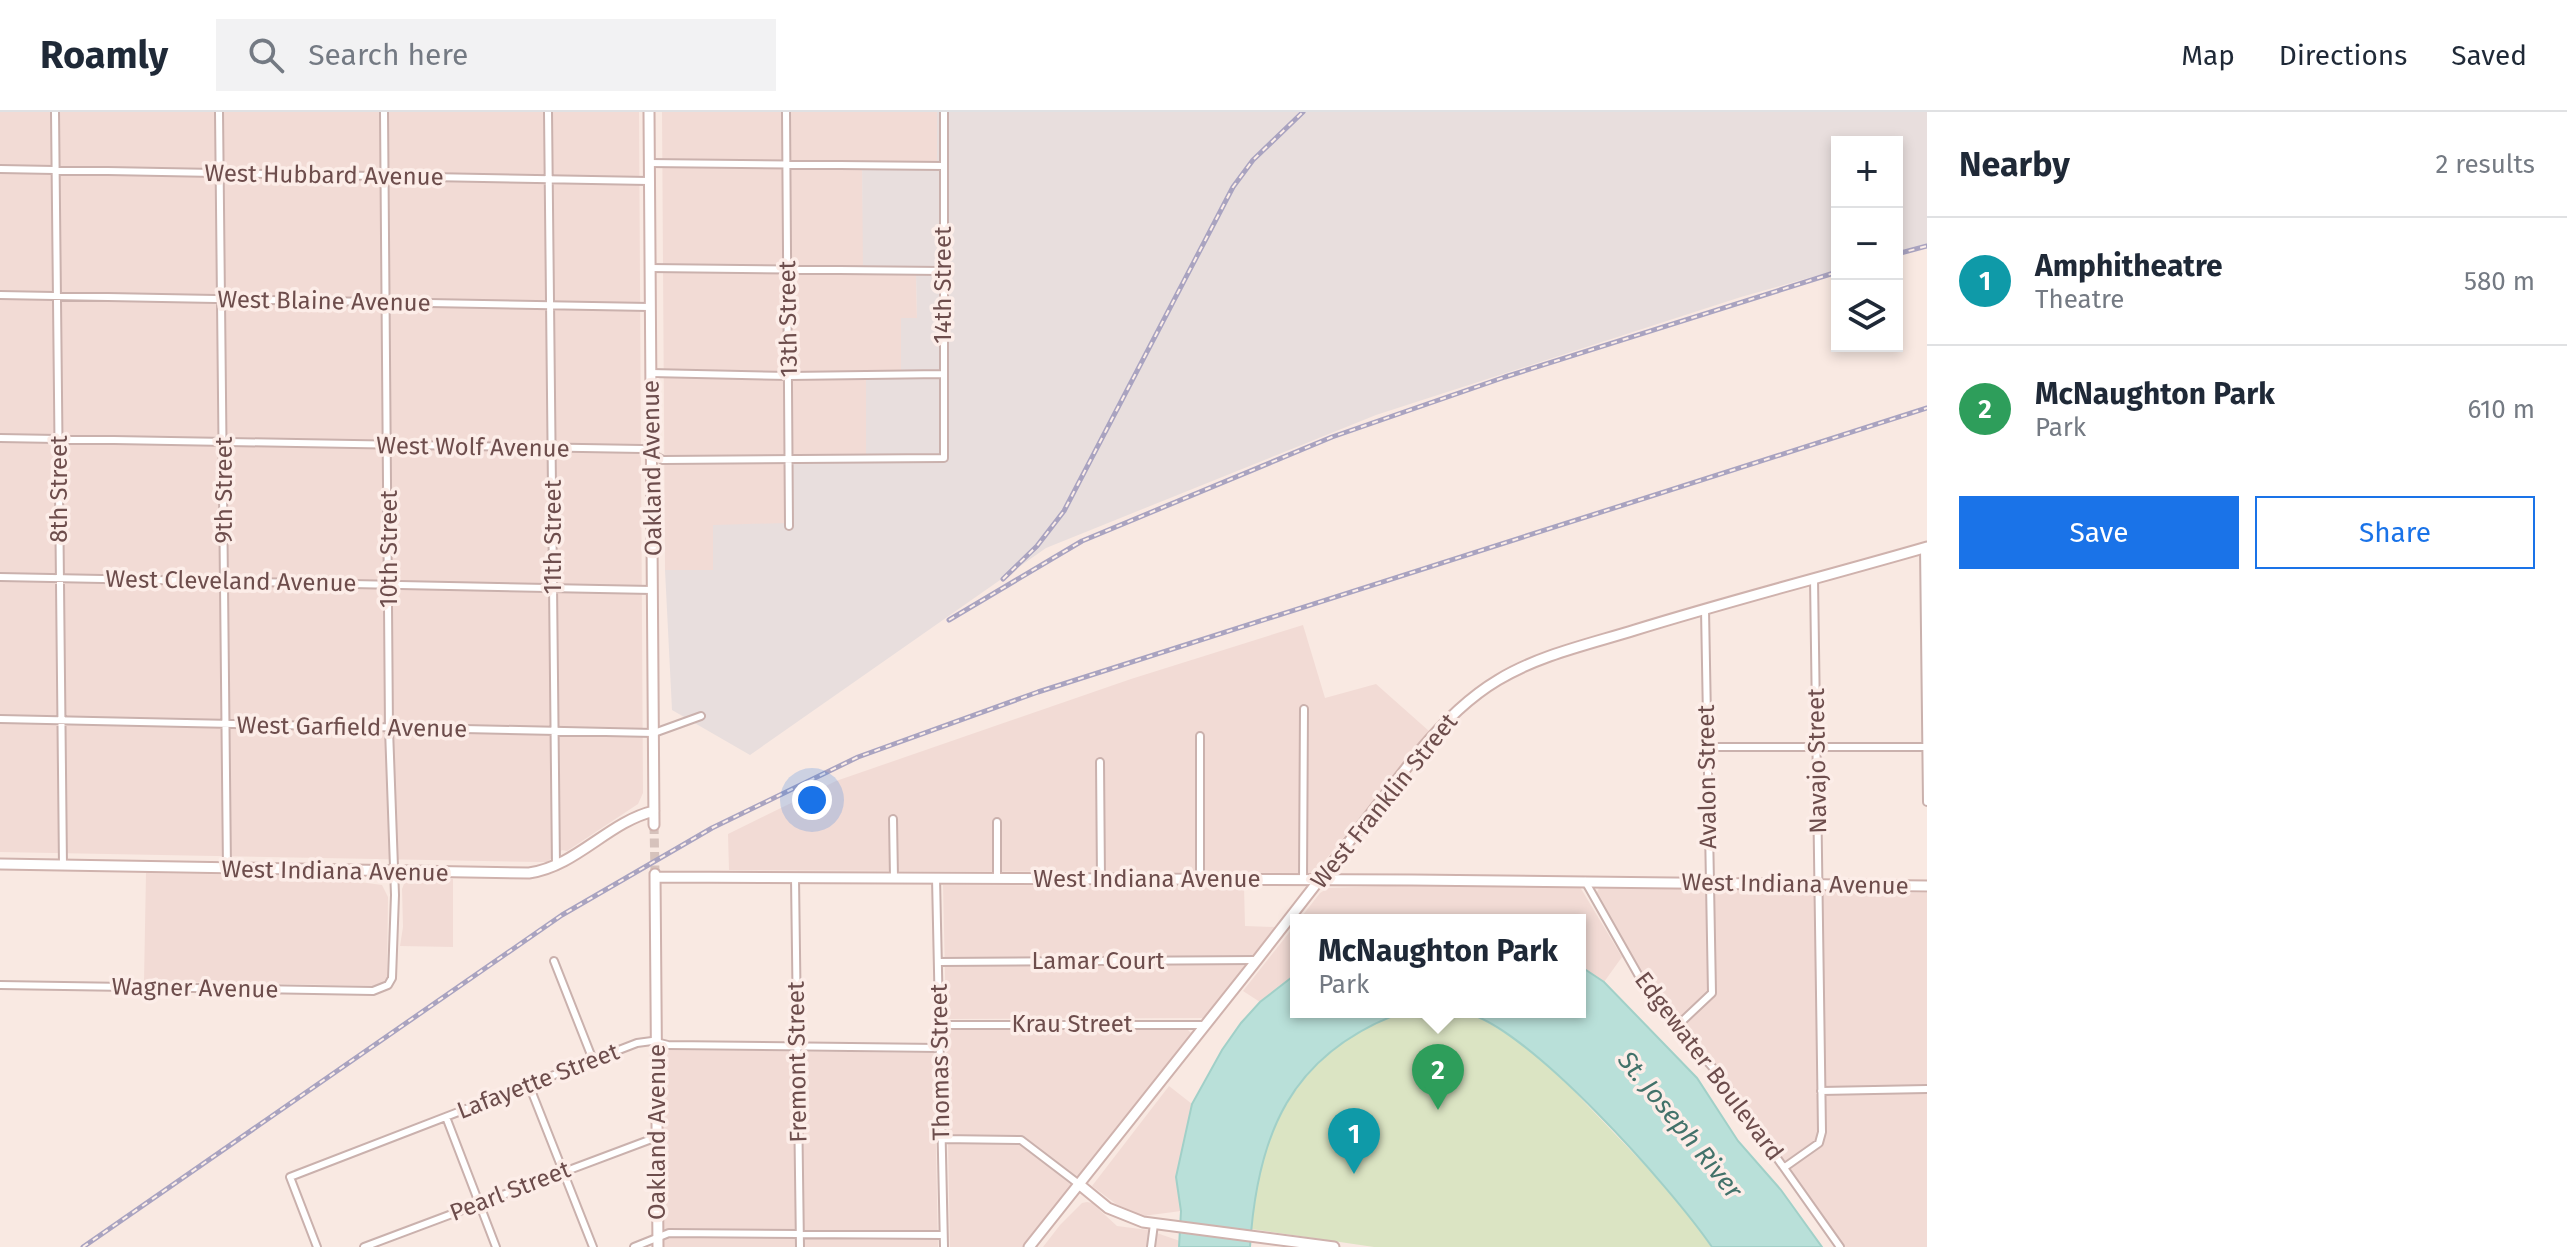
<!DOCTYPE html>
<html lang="en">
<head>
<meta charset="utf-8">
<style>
	body { margin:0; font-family:"Fira Sans",sans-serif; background:#f2f2f3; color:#1f2937 }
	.controls { position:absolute; right:24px; top:24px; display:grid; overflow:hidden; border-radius:0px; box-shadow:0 4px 12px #0003 }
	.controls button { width:72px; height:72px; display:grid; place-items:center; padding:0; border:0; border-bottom:2px solid #e0e1e3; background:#fff; color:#1f2937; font:40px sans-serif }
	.you { position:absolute; left:812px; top:688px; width:28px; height:28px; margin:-20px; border:6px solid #fff; border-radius:50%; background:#1a73e8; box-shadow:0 0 0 12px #1a73e833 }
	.badge { display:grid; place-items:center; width:52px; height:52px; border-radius:50%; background:#1a73e8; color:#fff; font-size:26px; font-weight:700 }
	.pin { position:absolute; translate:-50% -66px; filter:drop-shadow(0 2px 4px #0008) }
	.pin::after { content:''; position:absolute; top:42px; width:28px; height:24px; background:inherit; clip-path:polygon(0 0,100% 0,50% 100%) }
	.popup { position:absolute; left:1290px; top:802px; width:296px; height:104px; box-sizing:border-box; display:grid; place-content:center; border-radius:0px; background:#fff; filter:drop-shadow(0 2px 6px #0005); font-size:26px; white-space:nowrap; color:#747a83 }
	.popup b { font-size:30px; color:#1f2937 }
	.popup::after { content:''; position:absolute; left:50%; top:100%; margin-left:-16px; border:16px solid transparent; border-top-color:#fff }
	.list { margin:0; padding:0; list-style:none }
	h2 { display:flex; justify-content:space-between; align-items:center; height:104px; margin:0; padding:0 32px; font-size:34px }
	h2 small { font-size:26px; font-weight:400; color:#747a83 }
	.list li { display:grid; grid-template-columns:52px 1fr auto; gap:24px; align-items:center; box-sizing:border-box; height:128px; padding:0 32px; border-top:2px solid #e0e1e3 }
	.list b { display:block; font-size:30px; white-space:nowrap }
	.list p { margin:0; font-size:26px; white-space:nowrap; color:#747a83 }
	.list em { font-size:26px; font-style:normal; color:#747a83 }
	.actions { display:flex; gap:16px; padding:24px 32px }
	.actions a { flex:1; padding:18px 0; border:2px solid #1a73e8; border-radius:0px; text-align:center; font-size:28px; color:#1a73e8 }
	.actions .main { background:#1a73e8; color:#fff }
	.icon { flex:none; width:44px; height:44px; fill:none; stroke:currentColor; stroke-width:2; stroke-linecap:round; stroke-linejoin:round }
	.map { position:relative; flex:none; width:1927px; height:1135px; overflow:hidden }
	header { display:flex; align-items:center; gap:48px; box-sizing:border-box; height:112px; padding:0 40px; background:#fff; border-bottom:2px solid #e0e1e3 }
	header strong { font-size:38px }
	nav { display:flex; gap:44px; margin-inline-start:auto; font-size:28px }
	.search { width:560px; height:72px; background:#f2f2f3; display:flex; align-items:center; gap:20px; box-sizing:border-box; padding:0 28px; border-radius:0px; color:#747a83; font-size:30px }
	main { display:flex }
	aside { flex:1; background:#fff }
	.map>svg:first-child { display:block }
</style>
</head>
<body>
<header>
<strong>Roamly</strong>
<div class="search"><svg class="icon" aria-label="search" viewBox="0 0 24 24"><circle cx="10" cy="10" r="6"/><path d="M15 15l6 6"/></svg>Search here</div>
<nav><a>Map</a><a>Directions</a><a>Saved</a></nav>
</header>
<main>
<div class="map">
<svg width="1927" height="1135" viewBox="0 0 1927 1135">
	<rect width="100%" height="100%" fill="#f9e9e2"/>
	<path fill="#f2dbd5" d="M0,0h639l4,681 -5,11 -71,47 -5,-1 -15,12h-6l-541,-10z
		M662,0h275v50h-75l2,112 52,1 1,43h-16v54h-35l1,82 -81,69 -72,47h-49z
		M1303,513l22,73 51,-14 53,47 -110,137 -8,5 -582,-3 -1,-36 108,-53 295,-102z
		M146,761l168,3 68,9 6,12 -1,82 -11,7 -232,-5z
		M414,766l39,1v68l-53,-1 3,-19 -1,-38 2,-5z
		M943,773l301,1 1,40 30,1 -70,91 -259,1z
		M1385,774l195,1 42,70 -18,25 -24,-16v-46h-281l21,-27 8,-5z
		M1599,776l328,5v354h-82l-128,-182 -48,-52 -27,-39 -46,-80z
		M1296,812v50l-36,28 -17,-11z
		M1187,917l4,4 -168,214h-73l-4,-217z
		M666,938l268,3 4,194h-274l-2,-192z
		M1169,974l23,18 -16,73 5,34 -38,5 -27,-12 -24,-18z
		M1087,1090l5,1 25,23 31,4 32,11 -1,6h-136l17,-22 22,-22z"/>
	<path fill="#e8dedd" d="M937,0h990v132l-30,8v-110h-60v128l-96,27 -365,118 -330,133 -296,207 -78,-45 -7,-140h48v-45l73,-2 -2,-68 82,-1v-82h35v-54h16l-1,-43h-53l-1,-114 75,1z"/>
	<path fill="#dbe4c3" d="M1404,900l70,2 52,32 45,42 89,93 28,31 23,35h-337l-123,-18c7,-102 52,-182 153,-217z"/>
	<path fill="#b9e0d9" stroke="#a1d0c8" stroke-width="2" d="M1580,854l24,16 93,96 41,63 43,49 41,57h-110c-39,-57 -184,-222 -249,-235h117z
		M1296,862v38h107c-113,41 -146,123 -153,235h-71l2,-36 -5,-34 16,-73 30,-54 19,-27 19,-21z"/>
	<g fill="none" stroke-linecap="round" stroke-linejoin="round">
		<path stroke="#d6c2bc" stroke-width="9" stroke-dasharray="9 4.5" stroke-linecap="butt" d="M654,713l1,48"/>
		<defs>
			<path id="street" d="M55,0l8,754
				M219,0l8,757
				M548,0l8,754
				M786,0l3,414
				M648,51l296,3
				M0,57l648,12
				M650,156l293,3
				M0,183l649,12
				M651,261l138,3 154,-2
				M0,326l642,11 21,11 281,-2v-346
				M1924,435l3,255
				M0,465l652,13
				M0,607l654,14 47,-17
				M1707,635h220
				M1100,650l1,117
				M893,707l1,59
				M997,710v57
				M795,766l5,369
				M936,766l8,369
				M1200,767v-143
				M1303,768l1,-171
				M1585,769l67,118 62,70 126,178
				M554,849l39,99
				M938,850l319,-2
				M0,873l373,6 15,-6 4,-7 3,-83 -6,-166 -5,-617
				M939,913h266
				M1677,914l35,-33 -7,-384
				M529,973l64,162
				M1821,979l106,-2
				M446,1005l50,130
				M941,1027l80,1 59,45
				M1785,1055l34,-24 3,-11 -8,-554
				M317,1135l-27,-70 347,-134 15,-2 16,4 271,3
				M364,1135l293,-110
				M634,1135l35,-14 274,2
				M1151,1135l3,-23"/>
			<path id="secondary" d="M649,0l5,713
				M0,752l529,9c48,-7 79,-51 125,-62
				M655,762l3,373
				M655,765l757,3 515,6
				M1080,1073l28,23 35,14 191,25
				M1029,1135l228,-287 161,-207c23,-28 48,-54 80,-73 41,-25 92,-36 137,-50 97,-30 195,-55 292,-83"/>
		</defs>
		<use href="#street" stroke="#cab1ad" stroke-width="10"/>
		<use href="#secondary" stroke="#cfb2ad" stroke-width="13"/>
		<use href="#street" stroke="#fff" stroke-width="6"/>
		<use href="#secondary" stroke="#fff" stroke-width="9"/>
		<defs>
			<path id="rail" d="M1897,142l30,-8
				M1003,467l34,-33 27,-35 169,-324 20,-27 50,-48
				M949,508l133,-79 250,-104 173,-60 332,-105
				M83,1135l479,-332 150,-87 146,-71 180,-65 889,-284"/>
		</defs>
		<use href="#rail" stroke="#a9a3c0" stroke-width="5"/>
		<use href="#rail" stroke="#fcede8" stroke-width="2" stroke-dasharray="6" stroke-linecap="butt"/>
	</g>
	<g text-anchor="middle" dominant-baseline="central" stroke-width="7" stroke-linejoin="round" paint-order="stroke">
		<g font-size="24" fill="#6d4d4c" stroke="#fcede8">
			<text transform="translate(324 63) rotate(1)">West Hubbard Avenue</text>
			<text transform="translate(943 173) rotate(-90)">14th Street</text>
			<text transform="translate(324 189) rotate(1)">West Blaine Avenue</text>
			<text transform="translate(788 207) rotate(-91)">13th Street</text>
			<text transform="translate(473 335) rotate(1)">West Wolf Avenue</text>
			<text transform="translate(652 356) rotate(-91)">Oakland Avenue</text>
			<text transform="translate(59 377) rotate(-90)">8th Street</text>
			<text transform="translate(224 378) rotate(-90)">9th Street</text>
			<text transform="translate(553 425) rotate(-90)">11th Street</text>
			<text transform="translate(389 437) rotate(-90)">10th Street</text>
			<text transform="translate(231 469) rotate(1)">West Cleveland Avenue</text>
			<text transform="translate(352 615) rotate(1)">West Garfield Avenue</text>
			<text transform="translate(1817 649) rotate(-91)">Navajo Street</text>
			<text transform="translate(1707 665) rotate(-91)">Avalon Street</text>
			<text transform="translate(1384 689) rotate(-51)">West Franklin Street</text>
			<text transform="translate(335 759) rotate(1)">West Indiana Avenue</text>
			<text x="1147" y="767">West Indiana Avenue</text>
			<text transform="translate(1795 772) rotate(1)">West Indiana Avenue</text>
			<text x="1098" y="849">Lamar Court</text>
			<text transform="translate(195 876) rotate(1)">Wagner Avenue</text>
			<text x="1072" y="912">Krau Street</text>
			<text transform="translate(797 950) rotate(-91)">Fremont Street</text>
			<text transform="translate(940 950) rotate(-91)">Thomas Street</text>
			<text transform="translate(1709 954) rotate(53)">Edgewater Boulevard</text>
			<text transform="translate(538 969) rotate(-21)">Lafayette Street</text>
			<text transform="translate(657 1020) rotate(-90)">Oakland Avenue</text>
			<text transform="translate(510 1079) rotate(-21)">Pearl Street</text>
		</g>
		<g font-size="26" font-style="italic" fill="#42726a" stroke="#fcede8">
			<text transform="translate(1680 1013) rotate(51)">St. Joseph River</text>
		</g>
	</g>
</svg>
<div class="controls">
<button>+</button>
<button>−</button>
<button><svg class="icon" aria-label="layers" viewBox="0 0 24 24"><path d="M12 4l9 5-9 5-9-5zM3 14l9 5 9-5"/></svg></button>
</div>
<div class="you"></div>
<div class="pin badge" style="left:1354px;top:1062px;background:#0f9aa8">1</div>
<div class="pin badge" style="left:1438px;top:998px;background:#2e9e5b">2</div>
<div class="popup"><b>McNaughton Park</b>Park</div>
</div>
<aside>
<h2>Nearby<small>2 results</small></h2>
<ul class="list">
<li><span class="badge" style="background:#0f9aa8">1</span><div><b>Amphitheatre</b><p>Theatre</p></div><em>580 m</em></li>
<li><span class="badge" style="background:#2e9e5b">2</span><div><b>McNaughton Park</b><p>Park</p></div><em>610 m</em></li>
</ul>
<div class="actions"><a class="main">Save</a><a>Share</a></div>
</aside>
</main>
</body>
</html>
